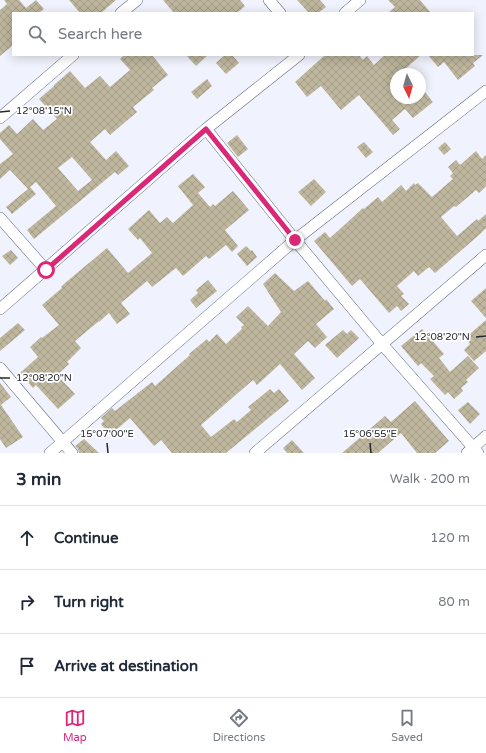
<!DOCTYPE html>
<html lang="en">
<head>
<meta charset="utf-8">
<style>
	body { margin:0; font-family:"Varela Round",sans-serif; background:#f6f6f7; color:#1f2937 }
	.compass { position:absolute; left:390px; top:68px; width:36px; height:36px; border-radius:50%; background:#fff; box-shadow:0 2px 10px #0003; rotate:175deg }
	.stop { position:absolute; width:12px; height:12px; margin:-9px; border:3px solid #db2777; border-radius:50%; background:#fff }
	.stop.end { background:#db2777; border-color:#fff; box-shadow:0 1px 4px #0008 }
	.list { margin:0; padding:0; list-style:none }
	h2 { display:flex; justify-content:space-between; align-items:center; height:52px; margin:0; padding:0 16px; font-size:17px }
	h2 small { font-size:13px; font-weight:400; color:#747a83 }
	.list li { display:grid; grid-template-columns:26px 1fr auto; gap:12px; align-items:center; box-sizing:border-box; height:64px; padding:0 16px; border-top:1px solid #e0e1e3 }
	.list b { display:block; font-size:15px; white-space:nowrap }
	.list em { font-size:13px; font-style:normal; color:#747a83 }
	.icon { flex:none; width:22px; height:22px; fill:none; stroke:currentColor; stroke-width:2; stroke-linecap:round; stroke-linejoin:round }
	.map { position:relative; flex:none; width:486px; height:453px; overflow:hidden }
	.search { position:absolute; background:#fff; box-shadow:0 2px 10px #0003; left:12px; right:12px; top:12px; height:44px; display:flex; align-items:center; gap:10px; box-sizing:border-box; padding:0 14px; border-radius:0px; color:#747a83; font-size:15px }
	.sheet { height:244px; background:#fff }
	nav { display:flex; justify-content:space-around; align-items:center; box-sizing:border-box; height:56px; border-top:1px solid #e0e1e3; background:#fff; font-size:11px; color:#747a83 }
	nav a { display:grid; justify-items:center; gap:2px }
	nav .on { color:#db2777 }
	.map>svg:first-child { display:block }
</style>
</head>
<body>
<div class="map">
<svg width="486" height="453" viewBox="0 0 486 453">
	<defs>
		<pattern id="building-cross-hatch" width="8" height="8" patternUnits="userSpaceOnUse"><rect width="8" height="8" fill="#beb69d"/><path d="M0 0l8 8M0 8l8-8" fill="none" stroke="#a39c88"/></pattern>
	</defs>
	<rect width="100%" height="100%" fill="#f0f3fd"/>
	<path fill="url(#building-cross-hatch)" fill-rule="evenodd" d="M4,0h15l7,8 10,-8 8,9 -5,4h-26v32l-13,11v-46l7,-6z
		M69,0h47l-15,13h-21z
		M163,0h77l5,6 -8,7h-63z
		M297,0h23l6,7 -8,6h-9z
		M388,0h32l11,13h-43l7,-6z
		M124,55h28l16,20 -16,13 2,2 -21,17 4,5 -27,23 -5,-6 -15,13 16,18 10,-9 13,15 -11,9 -3,-3 -81,67 -7,-9 29,-24 -20,-24 -6,5 6,7 -24,20 -6,-7 22,-18 -18,-19 -10,9v-15l13,-10 -13,-15v-6l9,-8 8,9 16,-15 10,11 14,-11 -18,-20 15,-13v-1l16,-14 15,17 15,-12 10,11 20,-17 -10,-11zM72,157l20,23 -14,11 -20,-23z
		M186,55h22l-12,11z
		M225,55h7l7,8 -13,11 -10,-11z
		M325,55h34l4,5 4,-4 7,9 11,-10h36l-16,14 5,5h-14v24h16l2,2 3,-2h3v-3l5,-3 8,10 -20,16 -8,-9 -13,11 8,9 -7,6 -34,-40 -18,15 -20,-24 -14,11 -12,-15z
		M428,55h55l-10,8 2,3 -17,14 -14,-18 -6,5z
		M207,79l5,7 -15,13 -6,-7z
		M237,135l11,14 -10,8 -11,-14z
		M364,142l9,10 -7,6 -9,-11z
		M445,142l6,7 -7,6 -6,-7z
		M476,151l6,8 4,-4v31l-7,7 -3,-3 -20,17 -2,-1 -13,11 16,19 20,-17 1,2 8,-7v14l-7,7 -44,38 -6,-6 -11,9 -4,-5 -17,15 7,8 -3,2 8,8 -8,7 -4,-5 -8,7 -29,-34 -8,7 -38,-45 11,-9 5,6 33,-30 1,1 14,-12 4,5 19,-17 5,6 8,-8 1,2 3,-2 14,14 21,-18 -3,-3 3,-3 -5,-6 8,-7 4,5z
		M193,174l12,13 -7,6 12,14 3,-3 2,2 18,-15 16,19 -24,20 13,16 -6,6 -6,-7 -17,14 -3,-3 -23,20 -7,-8 -24,19 -5,-6 -26,22 9,11 -13,10 -8,-11 -10,9v-1l-24,20 6,7 -14,14 2,2 -12,11 18,19 -17,15 -22,-24 -3,3 -13,-15 18,-16 -8,-10 11,-10 1,1 17,-13 -17,-20 20,-17 -1,-1 4,-4 42,-35 21,25 24,-20 -12,-15 -2,2 -10,-11 21,-19 11,13 7,-6 6,6 20,-18 -15,-19z
		M314,179l12,13 -15,14 -13,-14z
		M246,246l5,5 1,-1 5,7 -10,9 -10,-12z
		M11,250l7,8 -8,7 -8,-9z
		M275,273l19,18 14,-10 17,20 1,-2 8,10 -18,15 11,13 -12,11 -7,-7 -14,13 21,24 -13,12 -22,-26 -23,21 -4,-5 -52,45 10,12 23,-18 3,3 14,-12 -3,-3 22,-18 4,4 5,-4 10,12 -63,52h-54l-11,-13 -7,6 -24,-28 -20,17 -9,-11 3,-3 -3,-3 11,-10 3,3 37,-29 3,4 35,-31 -1,-1 18,-15 2,3 8,-8 9,10 16,-15 -1,-2 3,-2 -8,-8 12,-11 20,20 13,-14 -18,-28z
		M208,280l9,11 -21,17 -6,-8 8,-7 -2,-3z
		M486,288v30l-15,-17z
		M486,320v31l-12,10 -10,-11 6,-6 -5,-6z
		M18,323l7,7 -25,21v-13z
		M422,329l22,25 -5,4 11,14 18,-16 11,12 -13,12 2,2 -7,6 2,3 -9,8 -6,-7 -3,3 -15,-16 4,-3 -13,-13 -3,3 -17,-20z
		M343,330l4,4 4,-4 8,8 -22,20 -12,-13z
		M0,383l11,14 -10,8 22,32 -17,11 -6,-9z
		M415,401l34,40 -14,12h-18l-16,-20 -23,20h-36l43,-37 6,6z
		M468,402l12,12 -10,10 -12,-14z
		M84,439l15,14h-20l-1,-4 -3,-3z
		M292,440l12,13h-17l-4,-5z"/>
	<g fill="none" stroke-linecap="round" stroke-linejoin="round">
		<defs>
			<path id="street" d="M269,0l11,13
				M121,13l16,-13
				M345,13l15,-13
				M0,118l73,-63
				M206,129l89,111 87,104 96,109
				M0,218l46,52
				M0,309l206,-180 93,-74
				M0,368l72,85
				M50,453l245,-213 191,-149
				M255,453l231,-198
				M467,453l19,-17"/>
		</defs>
		<use href="#street" stroke="#64697f" stroke-width="12"/>
		<use href="#street" stroke="#fff" stroke-width="11"/>
	</g>
	<g fill="none" stroke-linecap="round" stroke-linejoin="round">
		<path stroke="#db2777" stroke-width="5" d="M46,270l160,-141 89,111"/>
	</g>
	<path fill="none" stroke="#252831" stroke-width="1.5" d="M0,112l10,-1M476,337l10,-1M0,378h10M107,443l1,10M370,443l1,10"/>
	<g font-size="10" text-anchor="middle" fill="#252831" stroke="#fff" stroke-width="3.5" stroke-linejoin="round" paint-order="stroke">
		<text x="44" y="114">12°08'15"N</text>
		<text x="442" y="340">12°08'20"N</text>
		<text x="44" y="381">12°08'20"N</text>
		<text x="107" y="437">15°07'00"E</text>
		<text x="370" y="437">15°06'55"E</text>
	</g>
</svg>
<svg class="compass" viewBox="-18 -18 36 36"><path d="M0-13l5 13h-10z" fill="#e53935"/><path d="M0 13l5-13h-10z" fill="#747a83"/></svg>
<div class="stop" style="left:46px;top:270px"></div>
<div class="stop end" style="left:295px;top:240px"></div>
<div class="search"><svg class="icon" aria-label="search" viewBox="0 0 24 24"><circle cx="10" cy="10" r="6"/><path d="M15 15l6 6"/></svg>Search here</div>
</div>
<section class="sheet">
<h2>3 min<small>Walk · 200 m</small></h2>
<ul class="list">
<li><svg class="icon" aria-label="ahead" viewBox="0 0 24 24"><path d="M12 20V5M6 11l6-6 6 6"/></svg><div><b>Continue</b></div><em>120 m</em></li>
<li><svg class="icon" aria-label="right" viewBox="0 0 24 24"><path d="M7 20v-9h11M14 6l5 5-5 5"/></svg><div><b>Turn right</b></div><em>80 m</em></li>
<li><svg class="icon" aria-label="arrive" viewBox="0 0 24 24"><path d="M6 21V4h12l-3 4 3 4H6"/></svg><div><b>Arrive at destination</b></div></li>
</ul>
</section>
<nav>
<a class="on"><svg class="icon" aria-label="map" viewBox="0 0 24 24"><path d="M3 6l6-2 6 2 6-2v14l-6 2-6-2-6 2zM9 4v14M15 6v14"/></svg>Map</a>
<a><svg class="icon" aria-label="directions" viewBox="0 0 24 24"><path d="M12 3l9 9-9 9-9-9zM9 14v-3h6M13 9l2 2-2 2"/></svg>Directions</a>
<a><svg class="icon" aria-label="saved" viewBox="0 0 24 24"><path d="M7 4h10v16l-5-4-5 4z"/></svg>Saved</a>
</nav>
</body>
</html>
